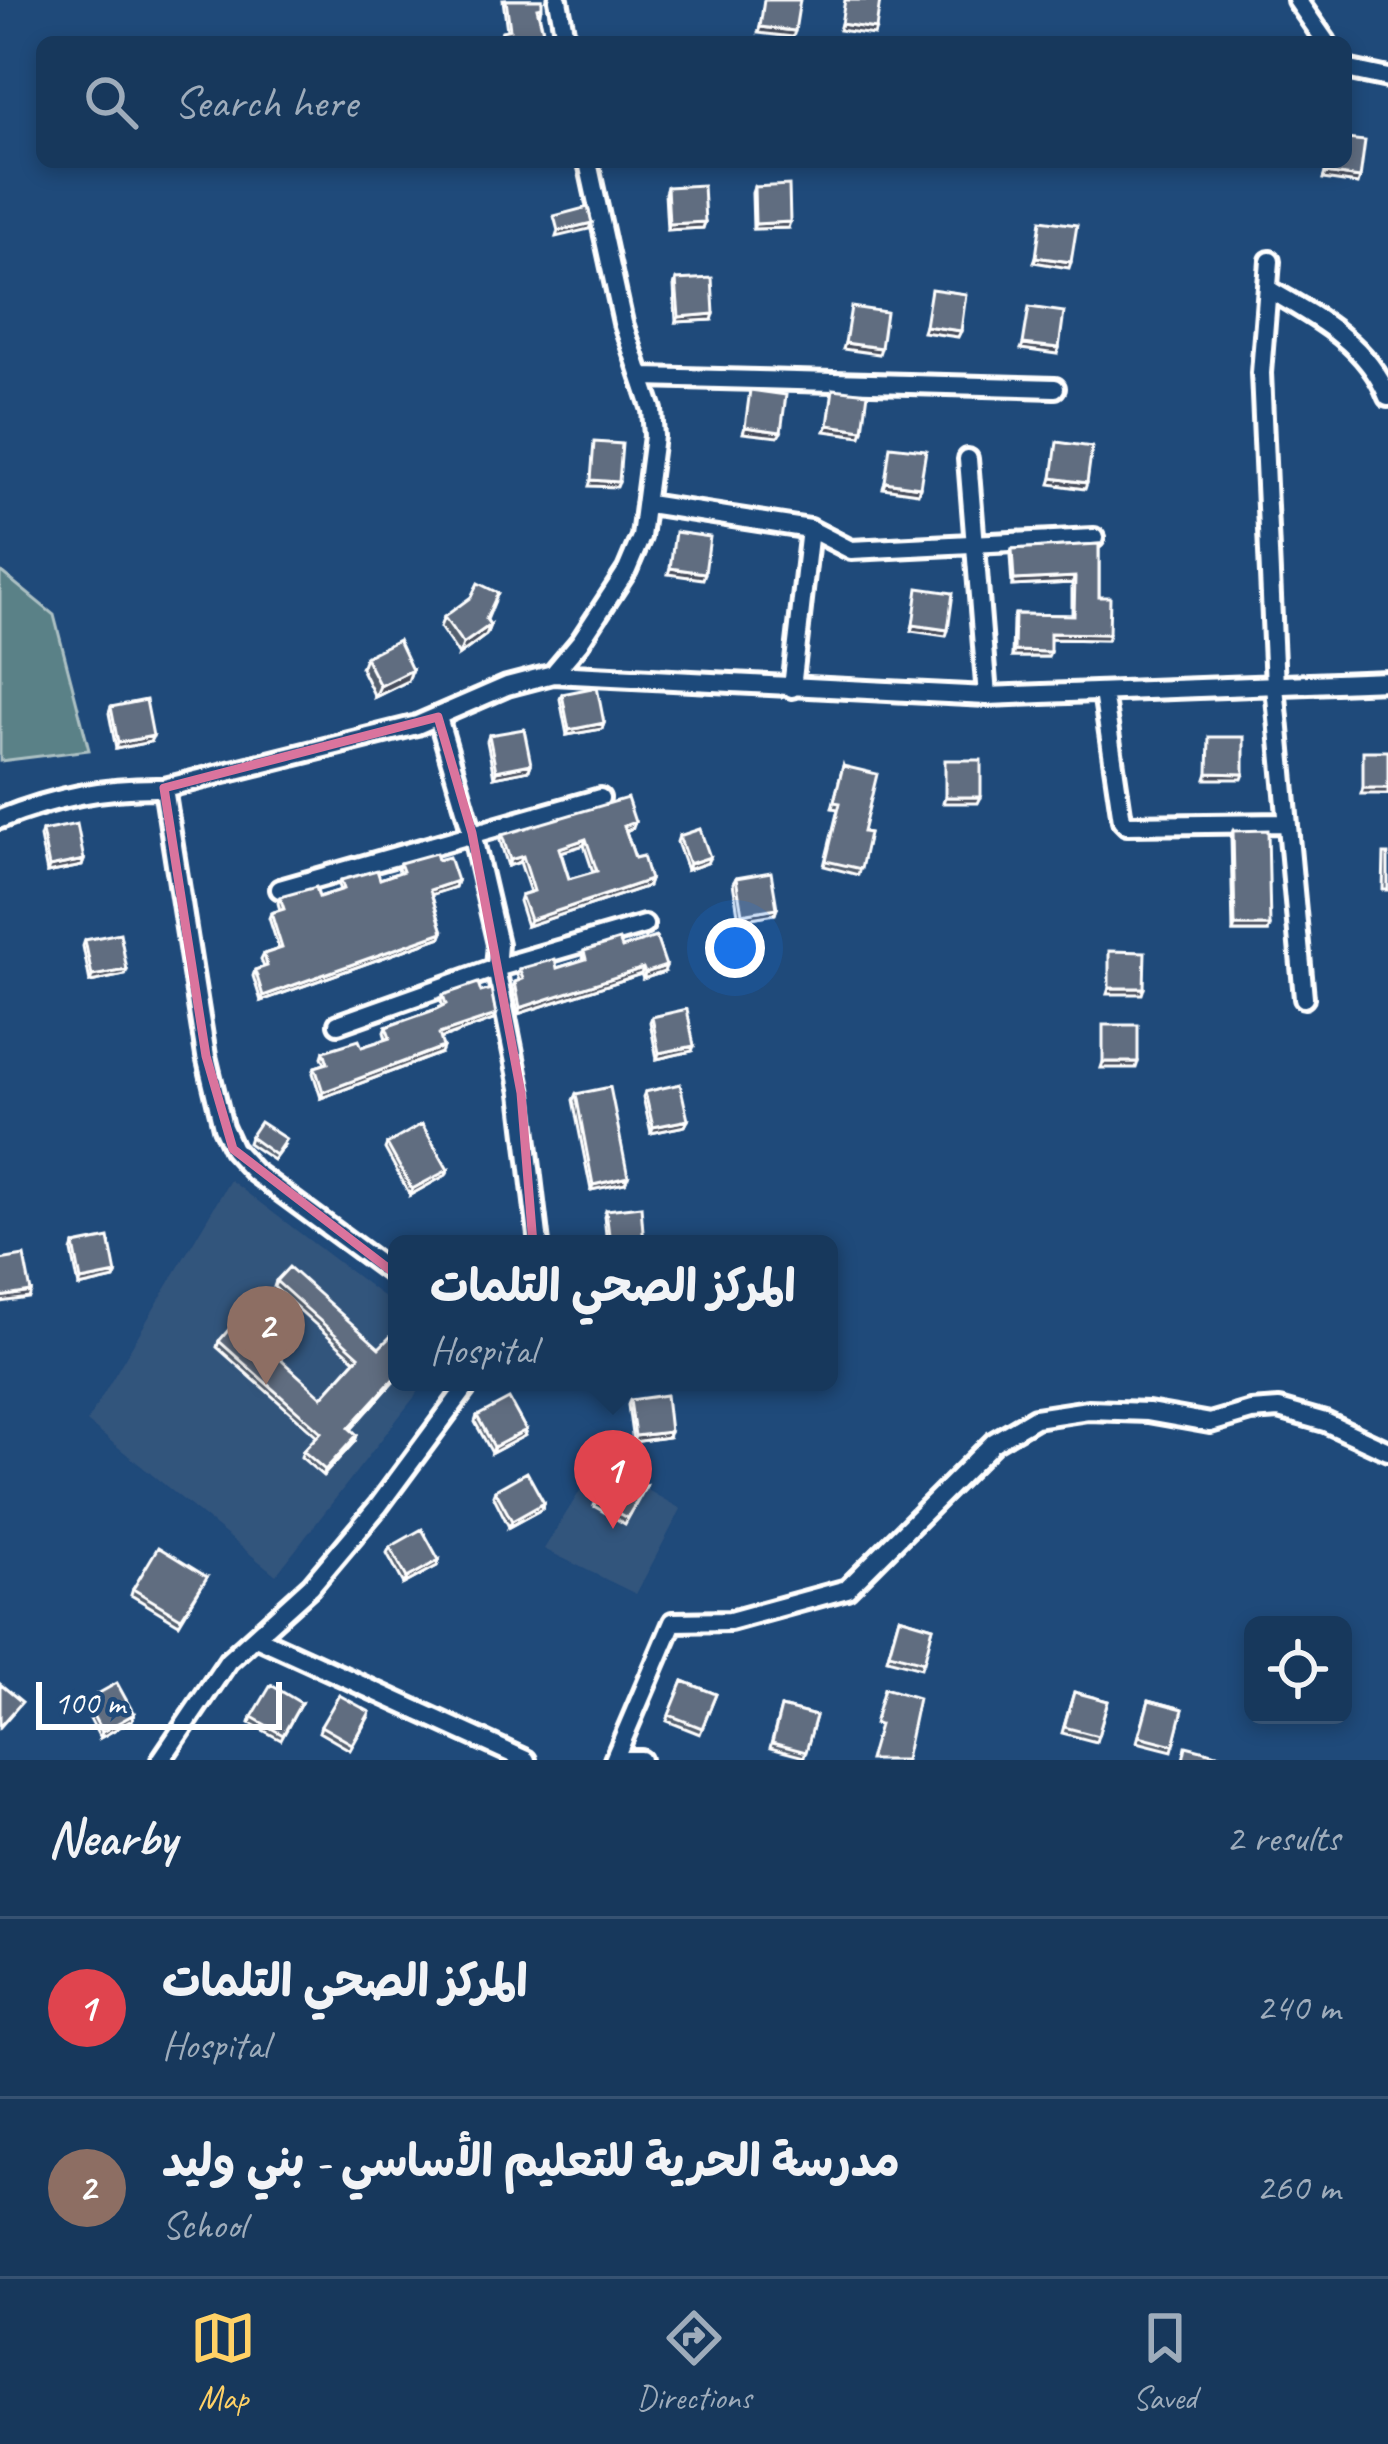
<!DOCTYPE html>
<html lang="en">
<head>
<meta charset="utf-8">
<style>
	body { margin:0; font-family:Caveat,"Playpen Sans Arabic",sans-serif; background:#203f62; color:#f1f3f6 }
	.controls { position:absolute; right:36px; bottom:36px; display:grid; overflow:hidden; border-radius:18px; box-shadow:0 6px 18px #0003 }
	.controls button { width:108px; height:108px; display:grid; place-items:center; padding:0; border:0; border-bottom:3px solid #365272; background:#17385c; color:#f1f3f6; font:60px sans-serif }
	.scale { position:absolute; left:36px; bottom:30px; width:246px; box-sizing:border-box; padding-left:12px; border:6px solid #fff; border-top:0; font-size:33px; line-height:42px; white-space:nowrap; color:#fff; -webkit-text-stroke:9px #1f4a7a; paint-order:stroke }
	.you { position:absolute; left:735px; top:948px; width:42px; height:42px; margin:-30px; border:9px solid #fff; border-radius:50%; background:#1a73e8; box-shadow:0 0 0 18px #1a73e833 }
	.badge { display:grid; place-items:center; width:78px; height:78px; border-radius:50%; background:#ffd166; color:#fff; font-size:39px; font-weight:700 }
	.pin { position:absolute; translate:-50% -99px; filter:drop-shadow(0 3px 6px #0008) }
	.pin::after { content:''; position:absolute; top:63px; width:42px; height:36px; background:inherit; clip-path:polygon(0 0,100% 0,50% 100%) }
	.popup { position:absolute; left:388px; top:1235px; width:450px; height:156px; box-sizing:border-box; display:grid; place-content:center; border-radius:18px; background:#17385c; filter:drop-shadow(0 3px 9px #0005); font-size:39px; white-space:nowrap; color:#9eacbb }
	.popup b { font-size:45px; color:#f1f3f6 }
	.popup::after { content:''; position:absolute; left:50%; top:100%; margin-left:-24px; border:24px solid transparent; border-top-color:#17385c }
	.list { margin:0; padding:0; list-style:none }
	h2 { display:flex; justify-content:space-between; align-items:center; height:156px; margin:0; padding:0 48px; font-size:51px }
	h2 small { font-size:39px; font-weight:400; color:#9eacbb }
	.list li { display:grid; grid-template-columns:78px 1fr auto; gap:36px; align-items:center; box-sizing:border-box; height:180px; padding:0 48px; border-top:3px solid #365272 }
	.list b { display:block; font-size:45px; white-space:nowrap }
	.list p { margin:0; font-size:39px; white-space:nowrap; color:#9eacbb }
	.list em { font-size:39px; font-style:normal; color:#9eacbb }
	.icon { flex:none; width:66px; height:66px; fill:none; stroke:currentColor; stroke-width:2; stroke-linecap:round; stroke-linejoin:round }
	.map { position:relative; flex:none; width:1388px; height:1760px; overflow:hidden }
	.search { position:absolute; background:#17385c; box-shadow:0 6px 18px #0003; left:36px; right:36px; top:36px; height:132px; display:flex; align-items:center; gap:30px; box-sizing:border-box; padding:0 42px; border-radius:18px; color:#9eacbb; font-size:45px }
	.sheet { height:516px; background:#17385c }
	nav { display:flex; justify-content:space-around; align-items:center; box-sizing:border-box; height:168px; border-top:3px solid #365272; background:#17385c; font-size:33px; color:#9eacbb }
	nav a { display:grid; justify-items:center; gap:6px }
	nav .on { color:#ffd166 }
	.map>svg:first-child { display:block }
</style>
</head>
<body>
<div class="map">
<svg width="1388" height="1760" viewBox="0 0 1388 1760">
	<rect width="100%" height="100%" fill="#1f4a7a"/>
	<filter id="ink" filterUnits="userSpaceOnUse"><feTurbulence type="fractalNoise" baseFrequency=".00833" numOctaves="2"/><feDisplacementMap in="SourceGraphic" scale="24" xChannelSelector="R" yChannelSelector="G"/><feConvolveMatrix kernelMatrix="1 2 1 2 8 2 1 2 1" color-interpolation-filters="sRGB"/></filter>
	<g filter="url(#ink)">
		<path fill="#33547c" d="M230,1180l167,127v75h29l-150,193 -189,-153z
			M598,1462l83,47 -45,85 -92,-45z"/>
		<path fill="#5a8187" stroke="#acc0c3" stroke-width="3" d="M0,571l54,44 35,135 -89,11z"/>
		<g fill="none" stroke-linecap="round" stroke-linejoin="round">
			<defs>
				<path id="minor" d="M558,0l8,42
					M1297,0l29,42
					M1346,69l42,9
					M1270,261l-9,112 14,313 29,312
					M1268,289c47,27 99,54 120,108
					M644,377l411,11
					M968,459l19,237
					M648,504l162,25 41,21 243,-12
					M553,674l434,22 401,-15
					M792,688l18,-159
					M1103,692l19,128 5,5 159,-2
					M438,717l34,116 26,111 -2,24 25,125 18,151
					M164,788l253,-63 90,-39 46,-12 27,-32 47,-72 14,-33 13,-101 -2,-26 -29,-87 -35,-161
					M0,819c55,-22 105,-32 164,-31l42,268 17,71 10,22 21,23 143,105
					M280,889l320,-91
					M338,1024l158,-56 148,-43
					M256,1637l270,123
					M161,1760l67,-99 83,-75 68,-81 91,-123
					M614,1760l59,-138 57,-1 117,-32 147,-147 41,-24 53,-8 60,2 62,11 41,-12 28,-2 46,13 63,29
					M624,1760h17"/>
			</defs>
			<use href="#minor" stroke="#fff" stroke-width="26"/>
			<use href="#minor" stroke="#1f4a7a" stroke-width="16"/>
		</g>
		<path fill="#535e6e" stroke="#fff" stroke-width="3" fill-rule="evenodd" d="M503,0h39l-2,13h-1l5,22 -2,6 -41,1 -1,-5 2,-6 5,-1z
			M667,187l38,35 -2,6 -36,2 -2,-37z
			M754,187l34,41 -35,1 -1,-36z
			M676,280l36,40 -36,2 -2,-36z
			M1099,544v53l10,37 -2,6 -57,-1 -2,18h-36l1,-37 2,-6 57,1v-32l-60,3 -2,-31 2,-6z
			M494,603l-7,17 3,5 -4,10 -27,20 -19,-28 4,-10z
			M365,657l47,13 -4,11 -33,16 -14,-29z
			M562,694l42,29 -2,6 -35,6 -7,-36z
			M111,707l39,35 -34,7 -7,-36z
			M489,735l42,29 -2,6 -35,7 -7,-36z
			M843,766l20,66 6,1 -11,42 -34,-9 14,-57 -6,-1z
			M635,822l-2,6 -7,3 9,27 15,22 -2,6 -121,40 -8,-25 2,-6 9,-3 -10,-30 -12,4 -8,-25 2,-6zM584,845l9,27 -24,7 -8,-27z
			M42,831l42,29 -2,6 -35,7 -7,-36z
			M1233,831l35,101h-35l-2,-96z
			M679,836l28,27 -20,7 -10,-28z
			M438,860l19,21 -2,6 -24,7 12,38 -2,5 -180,64 -8,-25 2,-6 9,-3 -3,-7 3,-6 15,-5 -10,-31 2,-5 9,-3 -2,-7 2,-6h39l22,-7 -2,-5 2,-5 39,-1 20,-7 -2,-3 2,-6z
			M736,878l41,30 -2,6 -36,6 -6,-37z
			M85,940l40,35 -35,7 -7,-36z
			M622,948l42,24 -21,7 -2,-5 -123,40 -5,-27 2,-5 4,-2 -2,-5 2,-6 38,-1 26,-8 1,-9z
			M443,995l50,25 -53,19 3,8 -2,6 -120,45 -8,-25 2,-6 10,-3 -3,-7 2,-6 38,-4 24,-8 -2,-7 2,-5 48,-17 9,-4 -2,-5z
			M652,1017l40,34 -35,8 -7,-37z
			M645,1092l43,28 -3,6 -34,7 -8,-36z
			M576,1094l49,89 -34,7 -18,-90z
			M250,1137l34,8 -11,15 -25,-17z
			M387,1144l61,26 -2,5 -36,20 -25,-46z
			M606,1210l38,34h-37l-3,-28z
			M74,1245l42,29 -2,5 -35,8 -7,-36z
			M276,1281l103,67 18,-11v41l-46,51 6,6 -2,6 -32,35 -22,-19 2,-6 14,-15 -100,-89 2,-6 103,56 33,-37 -81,-73z
			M630,1400l38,37 -35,5 -5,-37z
			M477,1416l47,20 -32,17 -17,-31z
			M646,1486l-21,38 -31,-18 2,-5z
			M495,1490l49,13 -2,6 -33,18 -16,-32z
			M390,1547l49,13 -2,6 -33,18 -17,-31z
			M207,1577l-28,47 -48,-29 2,-6z
			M899,1617l34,10 -12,41 -34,-9z
			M683,1681l33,13 -16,40 -33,-13z
			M1074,1692l34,9 -12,41 -34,-9z
			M1149,1700l34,9 -11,42 -35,-9z
			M85,1701l49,13 -2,6 -32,18 -17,-32z
			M301,1703l-20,37 -31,-17 2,-6z
			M781,1707l35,9 -12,41 -34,-9z
			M368,1718l-18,32 -31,-18 2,-6z"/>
		<path fill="#444c5a" stroke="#fff" stroke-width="3" d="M841,24l35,5 -2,6 -35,-5z
			M760,27l35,4 -2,6 -35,-4z
			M544,35l-2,6 -4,1h-21z
			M1325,173l35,5 -2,6 -35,-5z
			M705,222l-2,6 -36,2 2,-6z
			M790,222l-2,6 -35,1 2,-5z
			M592,223l-3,6 -33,8 2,-6z
			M1036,257l35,5 -2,6 -35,-6z
			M714,314l-2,6 -36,2 3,-5z
			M925,326l36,5 -3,6 -35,-5z
			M845,343l36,5 -2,6 -36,-5z
			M1023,344l36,4 -2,6 -36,-5z
			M828,425l35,5 -2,6 -36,-5z
			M745,427l36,5 -3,5 -35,-4z
			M1052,478l35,5 -2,6 -35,-5z
			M591,480l28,2 -2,5 -28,-1z
			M885,482l35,5 -2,6 -35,-5z
			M670,568l35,5 -2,6 -35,-5z
			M1075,577l-3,6 -60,3 2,-6z
			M490,625l-4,10 -27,20 4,-11z
			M913,625l35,5 -2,6 -35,-5z
			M1050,633l59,1 -2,6 -59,-1z
			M1014,651l36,1 -2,5h-36z
			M412,670l-4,11 -33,16 5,-11z
			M604,723l-2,6 -35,6 2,-5z
			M153,736l-3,6 -34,7 2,-6z
			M531,764l-2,6 -35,7 2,-6z
			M1208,773l36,1 -2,5h-36z
			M1363,788h25v6h-27z
			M945,797h36l-3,6h-35z
			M586,839l-2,6 -27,8 2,-5z
			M523,856l-3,6 -12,4 2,-6z
			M710,857l-3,6 -20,7 2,-6z
			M84,860l-2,6 -35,7 2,-6z
			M650,880l-2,6 -121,40 3,-6z
			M457,881l-2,6 -27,9 2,-6z
			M777,908l-2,6 -36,6 3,-6z
			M1235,926h35l-2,6h-35z
			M443,932l-2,5 -180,64 2,-5z
			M666,966l-2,6 -21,7 2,-6z
			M643,968l-2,6 -123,40 2,-6z
			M127,970l-2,5 -35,7 2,-6z
			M1109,988h35l-2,6h-35z
			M496,1015l-3,5 -56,20 2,-6z
			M694,1046l-2,5 -35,8 2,-6z
			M443,1047l-2,6 -120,45 2,-6z
			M1103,1062h35l-2,6h-35z
			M688,1120l-3,6 -34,7 2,-6z
			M448,1170l-2,5 -36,20 2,-6z
			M628,1177l-3,6 -34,7 2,-5z
			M116,1274l-2,5 -35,8 2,-6z
			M31,1292l-2,6 -29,4v-5z
			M397,1375v3l-50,56 2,-6z
			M526,1430l-2,6 -32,17 2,-6z
			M670,1432l-2,5 -35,5 2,-6z
			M357,1435l-2,6 -32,35 2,-6z
			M544,1503l-2,6 -33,18 3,-6z
			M439,1560l-2,6 -33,18 3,-6z
			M134,1714l-2,6 -32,18 2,-6z"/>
		<path fill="#616d80" stroke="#fff" stroke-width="3" fill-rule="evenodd" d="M506,0h36v7l-5,1 7,27 -27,7h-13l-2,-11 8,-2z
			M764,0h36l-5,31 -35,-4z
			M845,0h35l-4,29 -35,-5z
			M1346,139l19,2 -5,37 -35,-5 1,-11h20z
			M703,185l2,37 -36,2 -2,-37z
			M789,185l1,37 -35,2 -1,-37z
			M588,207l4,16 -34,8 -4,-15z
			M1041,220l36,5 -6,37 -35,-5z
			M712,278l2,36 -35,3 -3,-37z
			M931,289l35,5 -5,37 -36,-5z
			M851,307l35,5 -5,36 -36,-5z
			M1029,307l35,5 -5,36 -36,-4z
			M833,389l35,4 -5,37 -35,-5z
			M750,390l36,5 -5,37 -36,-5z
			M594,442l28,2 -3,38 -28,-2z
			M1057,442l35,5 -5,36 -35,-5z
			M890,446l36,4 -6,37 -35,-5z
			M675,532l35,5 -5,36 -35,-5z
			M1099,544v53h11l-1,37 -59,-1v19l-36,-1 1,-37 59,1 1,-38 -61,3 -2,-31z
			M478,583l20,10 -12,26 4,6 -27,19 -19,-27 27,-20z
			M918,588l35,5 -5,37 -35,-5z
			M398,640l14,30 -32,16 -15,-29z
			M597,687l7,36 -35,7 -7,-36z
			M146,700l7,36 -35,7 -7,-36z
			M524,729l7,35 -35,7 -7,-36z
			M1209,737h35v37l-36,-1z
			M1363,751h25v37h-25z
			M945,760h36v37h-36z
			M843,766l34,8 -14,58 6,1 -8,36 -35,-8 14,-58 -6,-1z
			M627,798l8,24 -11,4 11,32 8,-2 7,24 -120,40 -9,-25 13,-4 -11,-35 -13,4 -8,-25zM586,839l11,32 -28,8 -10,-31z
			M77,824l7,36 -35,7 -7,-36z
			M700,829l10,28 -21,7 -10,-28z
			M1268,830l2,96h-35l-2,-95z
			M436,853l2,7 11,-3 8,24 -27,9 13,42 -180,64 -8,-26 12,-4 -3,-12 18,-6 -11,-35 13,-4 -4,-12 36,-10 3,10 25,-8 -3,-9 36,-10 3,9 23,-8 -3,-8z
			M1384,854h4v36h-5z
			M771,872l6,36 -35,6 -6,-36z
			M120,933l7,37 -35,6 -7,-36z
			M656,937l10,29 -21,7 -2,-5 -123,40 -5,-26 8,-3 -4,-10 36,-10 2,9 29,-9 -2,-8 35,-11 3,8z
			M1109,951l36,1 -1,36h-35z
			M478,983l3,9 10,-3 5,26 -57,19 4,13 -120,45 -8,-25 13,-4 -4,-12 35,-11 3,7 28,-9 -4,-11 48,-17 12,-6 -3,-9z
			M687,1009l7,37 -35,7 -7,-36z
			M1103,1025h35v37h-35z
			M680,1084l8,36 -35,7 -8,-35z
			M610,1087l18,90 -35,8 -17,-91z
			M260,1122l26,17 -11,16 -25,-18z
			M422,1124l26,46 -36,19 -25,-45z
			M641,1206l3,38h-34l-4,-34z
			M109,1238l7,36 -35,7 -7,-36z
			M24,1256l7,36 -31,5v-37z
			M289,1267l90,81 14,-14 4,3v38l-48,53 8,7 -32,35 -22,-19 18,-19 -102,-91 18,-21 85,77 37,-41 -83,-75z
			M666,1395l4,37 -35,4 -5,-36z
			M509,1399l17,31 -32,17 -17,-31z
			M615,1469l31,17 -19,32 -31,-17z
			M527,1472l17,31 -32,18 -17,-31z
			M422,1529l17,31 -32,18 -17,-31z
			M158,1547l49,30 -26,41 -48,-29z
			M899,1617l34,10 -9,35 -35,-9z
			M683,1681l33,13 -14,34 -33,-13z
			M117,1683l17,31 -32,18 -17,-31z
			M0,1684l22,18 -22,25z
			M271,1685l30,18 -18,32 -31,-18z
			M884,1688l34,10 -13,62h-36l10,-35 -5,-1z
			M1074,1692l34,9 -10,35 -34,-9z
			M339,1695l31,17 -18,32 -31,-18z
			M1149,1700l34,9 -9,36 -35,-9z
			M781,1707l35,9 -10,36 -34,-9z
			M1186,1746l35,9 -2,5h-36z"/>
	</g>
	<path fill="none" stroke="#da749d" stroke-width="9" stroke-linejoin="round" d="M438,717l34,116 49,260 17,214 -37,60 -20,-9 -27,-39 -221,-170 -27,-93 -42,-268z"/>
</svg>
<div class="controls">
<button><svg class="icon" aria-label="locate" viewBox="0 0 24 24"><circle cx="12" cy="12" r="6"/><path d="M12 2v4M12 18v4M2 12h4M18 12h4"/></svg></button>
</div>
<div class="scale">100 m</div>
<div class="you"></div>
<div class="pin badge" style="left:613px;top:1529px;background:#e0444e">1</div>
<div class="popup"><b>المركز الصحي التلمات</b>Hospital</div>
<div class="pin badge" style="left:266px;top:1385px;background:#8d6e63">2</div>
<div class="search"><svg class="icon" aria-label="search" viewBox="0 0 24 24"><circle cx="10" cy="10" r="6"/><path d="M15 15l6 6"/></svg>Search here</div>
</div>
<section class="sheet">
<h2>Nearby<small>2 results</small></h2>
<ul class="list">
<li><span class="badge" style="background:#e0444e">1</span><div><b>المركز الصحي التلمات</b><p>Hospital</p></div><em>240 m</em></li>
<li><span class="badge" style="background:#8d6e63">2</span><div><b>مدرسة الحرية للتعليم الأساسي - بني وليد</b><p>School</p></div><em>260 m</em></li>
</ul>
</section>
<nav>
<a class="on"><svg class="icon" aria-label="map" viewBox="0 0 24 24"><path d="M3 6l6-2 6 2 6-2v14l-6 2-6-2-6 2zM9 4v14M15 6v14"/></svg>Map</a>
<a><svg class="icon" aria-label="directions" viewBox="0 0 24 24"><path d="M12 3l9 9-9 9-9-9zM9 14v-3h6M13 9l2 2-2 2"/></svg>Directions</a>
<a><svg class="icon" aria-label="saved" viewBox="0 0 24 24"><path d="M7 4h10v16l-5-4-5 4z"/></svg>Saved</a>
</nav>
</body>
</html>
